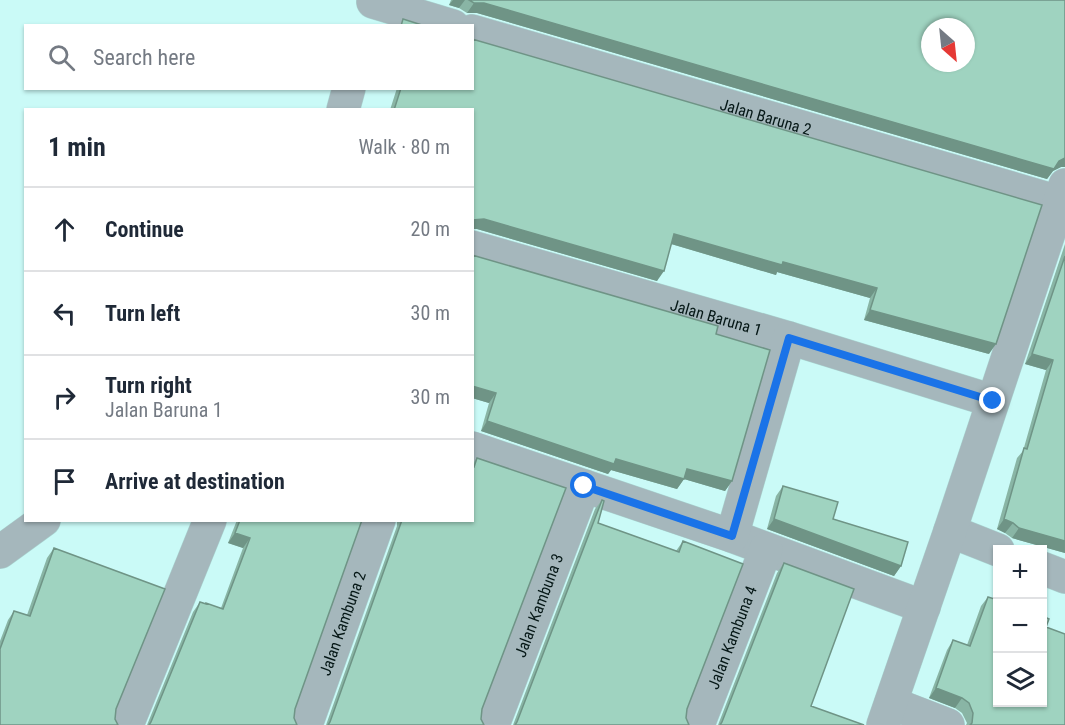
<!DOCTYPE html>
<html lang="en">
<head>
<meta charset="utf-8">
<style>
	body { margin:0; font-family:"Roboto Condensed",sans-serif; background:#f2f2f3; color:#1f2937 }
	.controls { position:absolute; right:18px; bottom:18px; display:grid; overflow:hidden; border-radius:0px; box-shadow:0 2px 4px #0004 }
	.controls button { width:54px; height:54px; display:grid; place-items:center; padding:0; border:0; border-bottom:2px solid #e0e1e3; background:#fff; color:#1f2937; font:30px sans-serif }
	.compass { position:absolute; left:921px; top:18px; width:54px; height:54px; border-radius:50%; background:#fff; box-shadow:0 2px 4px #0004; rotate:153deg }
	.stop { position:absolute; width:18px; height:18px; margin:-14px; border:4px solid #1a73e8; border-radius:50%; background:#fff }
	.stop.end { background:#1a73e8; border-color:#fff; box-shadow:0 2px 6px #0008 }
	.list { margin:0; padding:0; list-style:none }
	h2 { display:flex; justify-content:space-between; align-items:center; height:78px; margin:0; padding:0 24px; font-size:26px }
	h2 small { font-size:20px; font-weight:400; color:#747a83 }
	.list li { display:grid; grid-template-columns:39px 1fr auto; gap:18px; align-items:center; box-sizing:border-box; height:84px; padding:0 24px; border-top:2px solid #e0e1e3 }
	.list b { display:block; font-size:22px; white-space:nowrap }
	.list p { margin:0; font-size:20px; white-space:nowrap; color:#747a83 }
	.list em { font-size:20px; font-style:normal; color:#747a83 }
	.icon { flex:none; width:33px; height:33px; fill:none; stroke:currentColor; stroke-width:2; stroke-linecap:round; stroke-linejoin:round }
	.map { position:relative; flex:none; width:1065px; height:725px; overflow:hidden }
	.search { position:absolute; background:#fff; box-shadow:0 2px 4px #0004; left:24px; top:24px; width:450px; height:66px; display:flex; align-items:center; gap:15px; box-sizing:border-box; padding:0 21px; border-radius:0px; color:#747a83; font-size:22px }
	.panel { position:absolute; background:#fff; box-shadow:0 2px 4px #0004; left:24px; top:108px; width:450px; height:414px; border-radius:0px }
	.map>svg:first-child { display:block }
</style>
</head>
<body>
<div class="map">
<svg width="1065" height="725" viewBox="0 0 1065 725">
	<rect width="100%" height="100%" fill="#cafaf7"/>
	<g fill="none" stroke-linecap="round" stroke-linejoin="round">
		<defs>
			<g id="minor">
				<path d="M373,2l80,24"/>
				<path id="s1" d="M472,31l587,171"/>
				<path d="M343,110l6,-22"/>
				<path id="s2" d="M472,247l317,91 204,63"/>
				<path d="M472,448l260,88 192,71"/>
				<path d="M950,531l48,19"/>
				<path d="M732,536l57,-198"/>
				<path d="M0,552l44,-32"/>
				<path d="M1042,568l23,9"/>
				<path d="M891,703l57,22"/>
				<path d="M127,725l83,-205"/>
				<path id="s3" d="M306,725l73,-205"/>
				<path id="s4" d="M493,725l91,-239"/>
				<path id="s5" d="M698,725l68,-176"/>
				<path d="M883,725l67,-194 115,-346"/>
			</g>
		</defs>
		<use href="#minor" stroke="#aad6d3" stroke-width="34"/>
		<use href="#minor" stroke="#a5b7bc" stroke-width="33"/>
	</g>
	<path fill="#89b5a5" d="M451,0h614l-4,167 -8,4 -6,8 -570,-166h-10l-8,-5 -10,-3z
		M472,39l517,315 -125,-34 6,-22 -93,-26 -1,3 -105,-31 -14,37 -180,-52 -5,-119h-82l7,-22h75z
		M1065,244v309l-53,-15 -7,-5 -8,-4 20,-71 6,-7 23,-81 -21,-6z
		M472,255l244,79 16,147 -7,10 -41,-12 -7,10 -66,-19 -3,4 -127,-43 8,-28 -17,-5z
		M477,458l5,251 -1,10 3,6h-158l71,-199v-6h75v-56z
		M783,486l118,80 -7,10 -127,-47 9,-33z
		M602,500l-4,23 78,28 7,-10 4,168 -1,9 3,7h-176l82,-216z
		M237,520h125l-67,189 -1,9 3,7h-150l46,-113 7,-10 21,6 22,-60 -15,-5z
		M54,548l62,161 -1,10 -115,6v-84l8,-21 6,-9 13,4 20,-57z
		M784,563l27,143 53,19h-146l59,-152z
		M988,597l58,30 19,98h-99l1,-2 -5,-10 -7,-5 -26,-10 18,-48 6,-10 14,5 14,-39z"/>
	<path fill="#6f9486" d="M453,0h12l-6,8 -10,-3z
		M474,3h10l575,158 6,-3v9h-4l-8,4 -6,8 -570,-166h-10z
		M474,219h10l180,52 -7,10 -180,-52h-5v-9z
		M674,234l109,28 94,26 -7,10 -93,-26 -1,3 -108,-32z
		M870,310l126,34 -7,10 -125,-34z
		M1032,354l21,6 -7,10 -21,-6z
		M472,386l24,7 -7,10 -17,-5z
		M487,421l129,38 71,10 45,12 -7,10 -41,-12 -7,10 -66,-19 -3,4 -127,-43z
		M774,519l127,47 -7,10 -127,-47z
		M1004,519l9,4 -8,10 -8,-4z
		M1019,528l46,13v12l-53,-15z
		M235,533l15,5 -7,10 -15,-5z
		M936,688l26,10 -7,10 -26,-10z"/>
	<path fill="#9fd3c0" stroke="#6f9486" stroke-width="1.5" fill-rule="evenodd" d="M469,0h596v158l-6,3 -5,8 -570,-166h-10zM930,27h36v36h-36z
		M403,19l22,7h-24z
		M472,39l570,166 -46,139 -126,-34 7,-22 -94,-26 -1,3 -108,-31 -10,37 -180,-52 -12,1v-110h-78l7,-22h71z
		M472,255l246,71 -2,8 54,16 -38,131 -45,-12 -3,10 -68,-20 -2,5 -127,-43 9,-28 -24,-7z
		M1065,256v285l-46,-13 -6,-5 -9,-4 20,-71 3,1 26,-89 -21,-6z
		M477,458l89,30 -84,221 -1,10 3,6h-156l2,-3 72,-202h70v-54l2,1z
		M783,486l55,16 -5,17 75,23 -7,24 -127,-47z
		M602,500l2,1 -6,22 81,29 4,-11 60,23 -56,145 -1,9 3,7h-174l2,-3z
		M240,520h122l-67,189 -1,9 3,7h-148l2,-3 49,-120 6,2v-1l17,6 27,-71 -15,-5z
		M54,548l111,41 -49,120 -1,10 3,6h-118v-76l14,-38 16,5z
		M784,563l70,26 -43,117 53,19h-144l2,-3z
		M988,597l10,3v102h44v-86l7,3 -3,8 19,7v91h-95l2,-2 1,-10 -4,-10 -7,-5 -26,-10 17,-48 17,6z"/>
	<g fill="none" stroke-linecap="round" stroke-linejoin="round">
		<path stroke="#1a73e8" stroke-width="8" d="M584,486l148,50 57,-198 204,63"/>
	</g>
	<g text-anchor="middle" dominant-baseline="central" stroke-width="4.5" stroke-linejoin="round" paint-order="stroke">
		<g font-size="16" fill="#051716" stroke="#fff">
			<text stroke="none"><textPath href="#s1" startOffset="306">Jalan Baruna 2</textPath></text>
			<text stroke="none"><textPath href="#s2" startOffset="254">Jalan Baruna 1</textPath></text>
			<text stroke="none"><textPath href="#s4" startOffset="128">Jalan Kambuna 3</textPath></text>
			<text stroke="none"><textPath href="#s3" startOffset="108">Jalan Kambuna 2</textPath></text>
			<text stroke="none"><textPath href="#s5" startOffset="94">Jalan Kambuna 4</textPath></text>
		</g>
	</g>
</svg>
<div class="controls">
<button>+</button>
<button>−</button>
<button><svg class="icon" aria-label="layers" viewBox="0 0 24 24"><path d="M12 4l9 5-9 5-9-5zM3 14l9 5 9-5"/></svg></button>
</div>
<svg class="compass" viewBox="-18 -18 36 36"><path d="M0-13l5 13h-10z" fill="#e53935"/><path d="M0 13l5-13h-10z" fill="#747a83"/></svg>
<div class="stop" style="left:584px;top:486px"></div>
<div class="stop end" style="left:993px;top:401px"></div>
<div class="search"><svg class="icon" aria-label="search" viewBox="0 0 24 24"><circle cx="10" cy="10" r="6"/><path d="M15 15l6 6"/></svg>Search here</div>
<section class="panel">
<h2>1 min<small>Walk · 80 m</small></h2>
<ul class="list">
<li><svg class="icon" aria-label="ahead" viewBox="0 0 24 24"><path d="M12 20V5M6 11l6-6 6 6"/></svg><div><b>Continue</b></div><em>20 m</em></li>
<li><svg class="icon" aria-label="left" viewBox="0 0 24 24"><path d="M17 20v-9H6M10 6l-5 5 5 5"/></svg><div><b>Turn left</b></div><em>30 m</em></li>
<li><svg class="icon" aria-label="right" viewBox="0 0 24 24"><path d="M7 20v-9h11M14 6l5 5-5 5"/></svg><div><b>Turn right</b><p>Jalan Baruna 1</p></div><em>30 m</em></li>
<li><svg class="icon" aria-label="arrive" viewBox="0 0 24 24"><path d="M6 21V4h12l-3 4 3 4H6"/></svg><div><b>Arrive at destination</b></div></li>
</ul>
</section>
</div>
</body>
</html>
